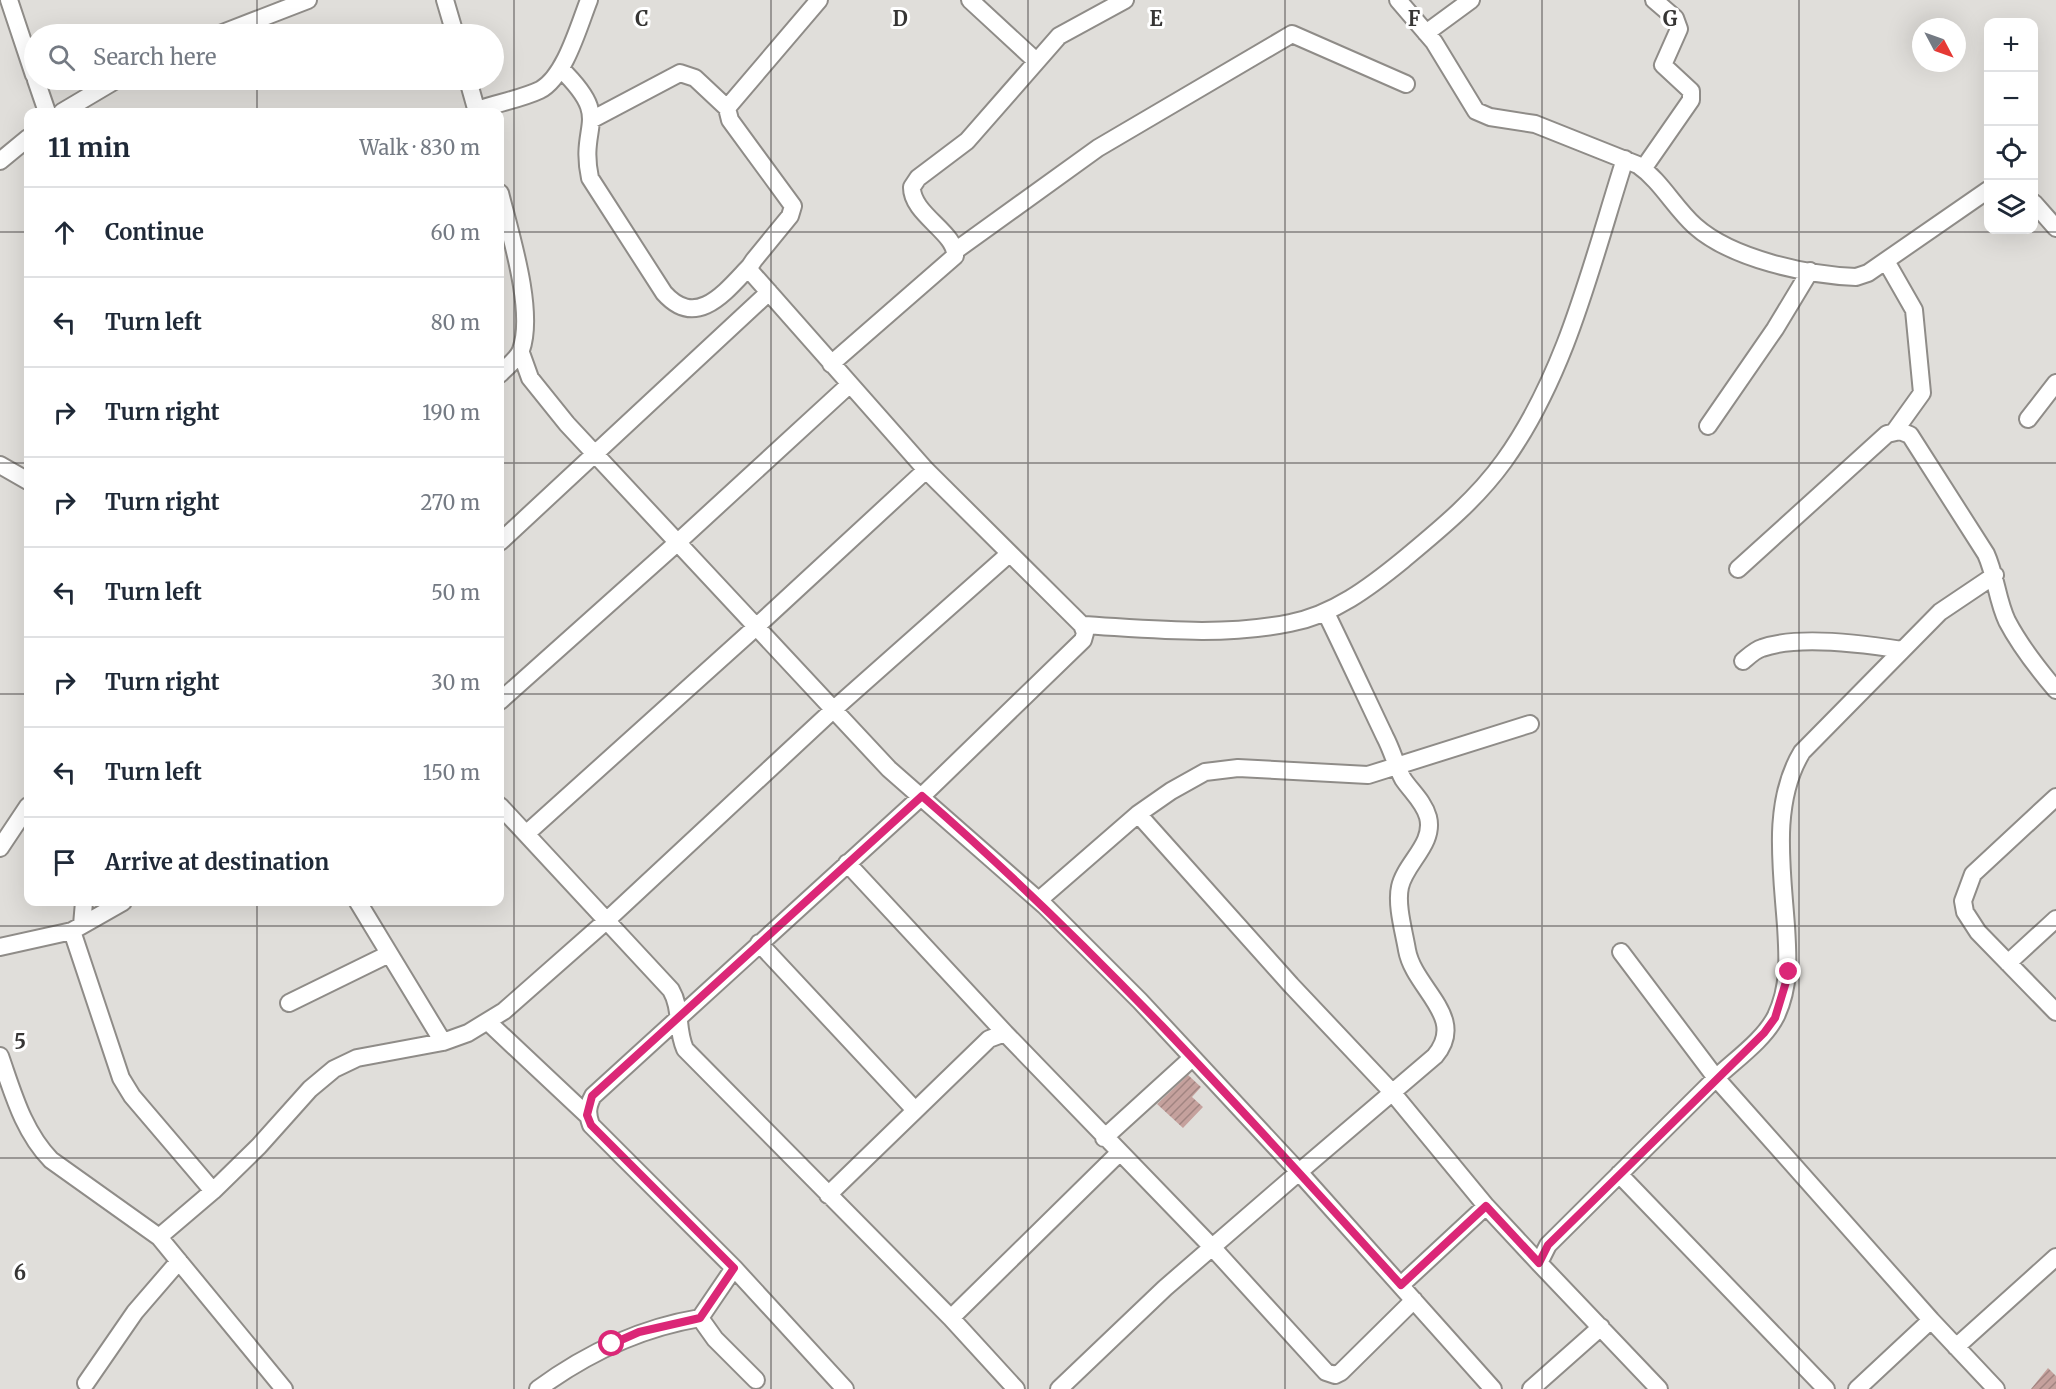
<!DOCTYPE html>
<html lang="en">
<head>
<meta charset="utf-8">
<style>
	body { margin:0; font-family:Merriweather,serif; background:#f2f2f3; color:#1f2937 }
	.controls { position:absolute; right:18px; top:18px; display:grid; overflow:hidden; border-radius:12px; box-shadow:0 6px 24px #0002 }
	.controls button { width:54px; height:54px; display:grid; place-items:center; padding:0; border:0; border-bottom:2px solid #e0e1e3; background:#fff; color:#1f2937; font:30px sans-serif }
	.compass { position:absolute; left:1912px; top:18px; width:54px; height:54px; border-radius:50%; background:#fff; box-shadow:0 6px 24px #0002; rotate:131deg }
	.stop { position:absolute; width:18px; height:18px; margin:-14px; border:4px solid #db2777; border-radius:50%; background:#fff }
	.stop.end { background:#db2777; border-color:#fff; box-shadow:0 2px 6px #0008 }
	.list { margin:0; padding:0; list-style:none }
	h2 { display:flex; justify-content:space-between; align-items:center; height:78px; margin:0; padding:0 24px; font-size:26px }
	h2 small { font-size:20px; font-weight:400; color:#747a83 }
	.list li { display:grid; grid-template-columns:39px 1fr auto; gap:18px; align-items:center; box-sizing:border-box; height:90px; padding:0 24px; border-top:2px solid #e0e1e3 }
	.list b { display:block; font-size:22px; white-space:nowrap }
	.list em { font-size:20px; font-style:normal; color:#747a83 }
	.icon { flex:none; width:33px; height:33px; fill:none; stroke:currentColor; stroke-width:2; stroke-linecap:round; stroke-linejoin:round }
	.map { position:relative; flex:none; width:2056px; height:1389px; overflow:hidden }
	.search { position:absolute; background:#fff; box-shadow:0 6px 24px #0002; left:24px; top:24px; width:480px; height:66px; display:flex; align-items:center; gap:15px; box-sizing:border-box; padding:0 21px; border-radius:33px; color:#747a83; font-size:22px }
	.panel { position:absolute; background:#fff; box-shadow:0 6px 24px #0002; left:24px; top:108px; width:480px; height:798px; border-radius:12px }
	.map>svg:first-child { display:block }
</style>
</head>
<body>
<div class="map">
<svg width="2056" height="1389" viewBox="0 0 2056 1389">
	<defs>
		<pattern id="building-hatch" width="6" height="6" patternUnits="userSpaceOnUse" patternTransform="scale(1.5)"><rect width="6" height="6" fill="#c5a19d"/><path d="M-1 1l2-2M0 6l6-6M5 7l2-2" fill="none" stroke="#a18481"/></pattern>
	</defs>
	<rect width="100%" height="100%" fill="#e0deda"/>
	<path fill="url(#building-hatch)" d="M1188,1075l13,12 -9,10 11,10 -20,21 -26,-24z
		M2048,1368l8,8v13h-25z"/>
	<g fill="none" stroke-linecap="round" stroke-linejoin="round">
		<defs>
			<path id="minor" d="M9,0l25,75
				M445,0l10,34
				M819,0l-92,108 3,12 63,86 -3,10 -36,44 -4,6 1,6 175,198 156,155 3,8 -2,7 -161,156 -329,300c-6,11 -6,18 -2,29l143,143 111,121
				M970,0l66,61
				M1398,0l36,42 42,69 14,6 45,7 103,41c23,16 36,42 57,61 37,33 112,49 161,51l12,-4 120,-83
				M1426,33l45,-33
				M220,34l88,-34
				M561,69c53,52 17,53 29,109l74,115c33,37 62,-2 86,-27
				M36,80l11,32
				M468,80l9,32
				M477,110c20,-7 44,-11 63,-20 25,-13 39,-65 49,-90
				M62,112l54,-32
				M593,119l87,-46 15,5 32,30
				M0,161l28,-23
				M1643,169l48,-69v-9l-28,-26 16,-36 -4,-11 -21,-18
				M500,193c10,40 35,118 21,157 -3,9 -15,17 -21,24
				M2034,203l22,25
				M955,251l143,-103 194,-114 114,50
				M1886,261l28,49 8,83 -28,39
				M521,353l9,25 37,46 322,345 156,137 95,95 159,171 136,-116c33,-39 -21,-67 -28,-106 -3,-18 -11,-45 -7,-63 5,-24 35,-43 28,-70 -4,-15 -17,-26 -25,-38 -7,-13 -11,-29 -18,-42 -20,-42 -39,-83 -59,-124
				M831,364l124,-108c2,-23 -44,-42 -43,-69l6,-9 49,-37 92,-105 66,-36
				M2028,419l28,-36
				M1708,426l67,-97 35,-58
				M0,465l28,16
				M500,542l269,-250
				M1738,569l149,-135 13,-3 10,4 76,119c10,22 11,46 21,67 12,23 32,49 49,69
				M1082,625c70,4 138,12 208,-2 43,-8 80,-36 113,-63 36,-30 73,-60 101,-99 63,-88 88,-199 121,-302
				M1743,661c6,-5 12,-11 19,-13 36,-13 103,-4 140,2
				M500,701l178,-159 171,-157
				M2056,797l-83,77 -10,27 2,11 13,20 78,80
				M500,806l171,184c11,19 5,39 14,59l266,269 65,71
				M1138,814l153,171 101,107 94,114 53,57
				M526,834l230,-207 170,-157
				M0,848l28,-42
				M847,863l158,170
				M1039,900l99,-86 33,-23 34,-19 33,-4 130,7 162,-51
				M358,902l85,140
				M82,925l2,-23
				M72,931l49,147 11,18 81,95
				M759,943l156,167
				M0,947l72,-16 51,-29
				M1621,952l95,126c19,-18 48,-38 60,-62 14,-30 12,-58 10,-90 -4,-57 -15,-123 16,-174l138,-140 55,-37
				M2008,963l48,-44
				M289,1003l100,-49
				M488,1022l99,93
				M0,1056c13,37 23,75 51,104l108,77 125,152
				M1104,1138l88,-80
				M1619,1174l207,215
				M828,1195l161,-156 16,-6 207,214 114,125 9,3 6,-3 73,-72
				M159,1237l54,-46 46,-45 51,-57 24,-20 23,-11 86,-16 25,-9 36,-22 101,-89 228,-212 176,-156
				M734,1268l-34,50 15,21 41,41
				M1401,1285l85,-79
				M951,1318l168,-165
				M1956,1347l100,-90
				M86,1383l49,-71 44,-51
				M538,1389c49,-36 102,-61 162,-71
				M1059,1389l106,-101 134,-116 194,217
				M1531,1389l70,-62
				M1659,1389l-120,-126 9,-18 168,-167 215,242 65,69
				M1857,1389l74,-69"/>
		</defs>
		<use href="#minor" stroke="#8f8c88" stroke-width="20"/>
		<use href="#minor" stroke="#fff" stroke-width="16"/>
	</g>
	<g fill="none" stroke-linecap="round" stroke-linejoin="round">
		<path stroke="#db2777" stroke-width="8" d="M612,1344l27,-12 61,-14 34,-50 -143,-143 -4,-10 5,-19 330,-300c173,150 325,319 479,489l85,-79 53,57 9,-18 216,-212 11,-15 14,-46"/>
	</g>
	<path fill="none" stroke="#363534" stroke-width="1.5" stroke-opacity="0.55" d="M257,0v34M514,0v1389M771,0v1389M1028,0v1389M1285,0v1389M1542,0v1389M1799,0v1389M257,80v32M0,232h28M500,232h1556M0,463h28M500,463h1556M0,694h28M500,694h1556M257,902v487M0,926h2056M0,1158h2056"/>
	<g font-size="20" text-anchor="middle" font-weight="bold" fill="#363534" stroke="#fff" stroke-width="6" stroke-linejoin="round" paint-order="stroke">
		<text x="642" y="26">C</text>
		<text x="900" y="26">D</text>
		<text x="1156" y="26">E</text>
		<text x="1414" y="26">F</text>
		<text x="1670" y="26">G</text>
		<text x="20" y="1049">5</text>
		<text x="20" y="1280">6</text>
	</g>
</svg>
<div class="controls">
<button>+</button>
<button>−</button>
<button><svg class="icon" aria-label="locate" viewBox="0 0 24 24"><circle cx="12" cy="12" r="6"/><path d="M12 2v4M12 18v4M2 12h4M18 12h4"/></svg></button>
<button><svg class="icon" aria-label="layers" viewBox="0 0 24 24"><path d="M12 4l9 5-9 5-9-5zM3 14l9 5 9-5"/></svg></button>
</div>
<svg class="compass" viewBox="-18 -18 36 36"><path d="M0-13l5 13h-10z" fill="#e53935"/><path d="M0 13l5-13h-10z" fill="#747a83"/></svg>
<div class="stop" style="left:612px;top:1344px"></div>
<div class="stop end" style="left:1789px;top:972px"></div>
<div class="search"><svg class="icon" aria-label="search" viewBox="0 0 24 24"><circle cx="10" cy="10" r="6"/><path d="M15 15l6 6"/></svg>Search here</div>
<section class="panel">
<h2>11 min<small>Walk · 830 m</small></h2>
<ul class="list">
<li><svg class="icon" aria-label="ahead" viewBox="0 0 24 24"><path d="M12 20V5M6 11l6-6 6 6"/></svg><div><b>Continue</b></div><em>60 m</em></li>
<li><svg class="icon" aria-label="left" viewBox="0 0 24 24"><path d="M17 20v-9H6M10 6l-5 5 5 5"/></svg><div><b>Turn left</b></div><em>80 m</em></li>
<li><svg class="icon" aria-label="right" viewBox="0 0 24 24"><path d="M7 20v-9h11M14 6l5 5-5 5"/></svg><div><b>Turn right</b></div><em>190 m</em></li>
<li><svg class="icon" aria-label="right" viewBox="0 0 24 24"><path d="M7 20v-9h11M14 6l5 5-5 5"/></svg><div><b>Turn right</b></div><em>270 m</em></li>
<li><svg class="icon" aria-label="left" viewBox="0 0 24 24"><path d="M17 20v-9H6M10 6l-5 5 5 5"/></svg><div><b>Turn left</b></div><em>50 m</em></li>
<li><svg class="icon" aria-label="right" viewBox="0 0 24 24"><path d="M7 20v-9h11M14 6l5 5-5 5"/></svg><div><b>Turn right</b></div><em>30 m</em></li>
<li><svg class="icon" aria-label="left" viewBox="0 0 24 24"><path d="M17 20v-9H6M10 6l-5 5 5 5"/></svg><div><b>Turn left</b></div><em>150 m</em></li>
<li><svg class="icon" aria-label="arrive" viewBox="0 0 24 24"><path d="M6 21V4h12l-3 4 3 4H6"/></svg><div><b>Arrive at destination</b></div></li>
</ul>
</section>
</div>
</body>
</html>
